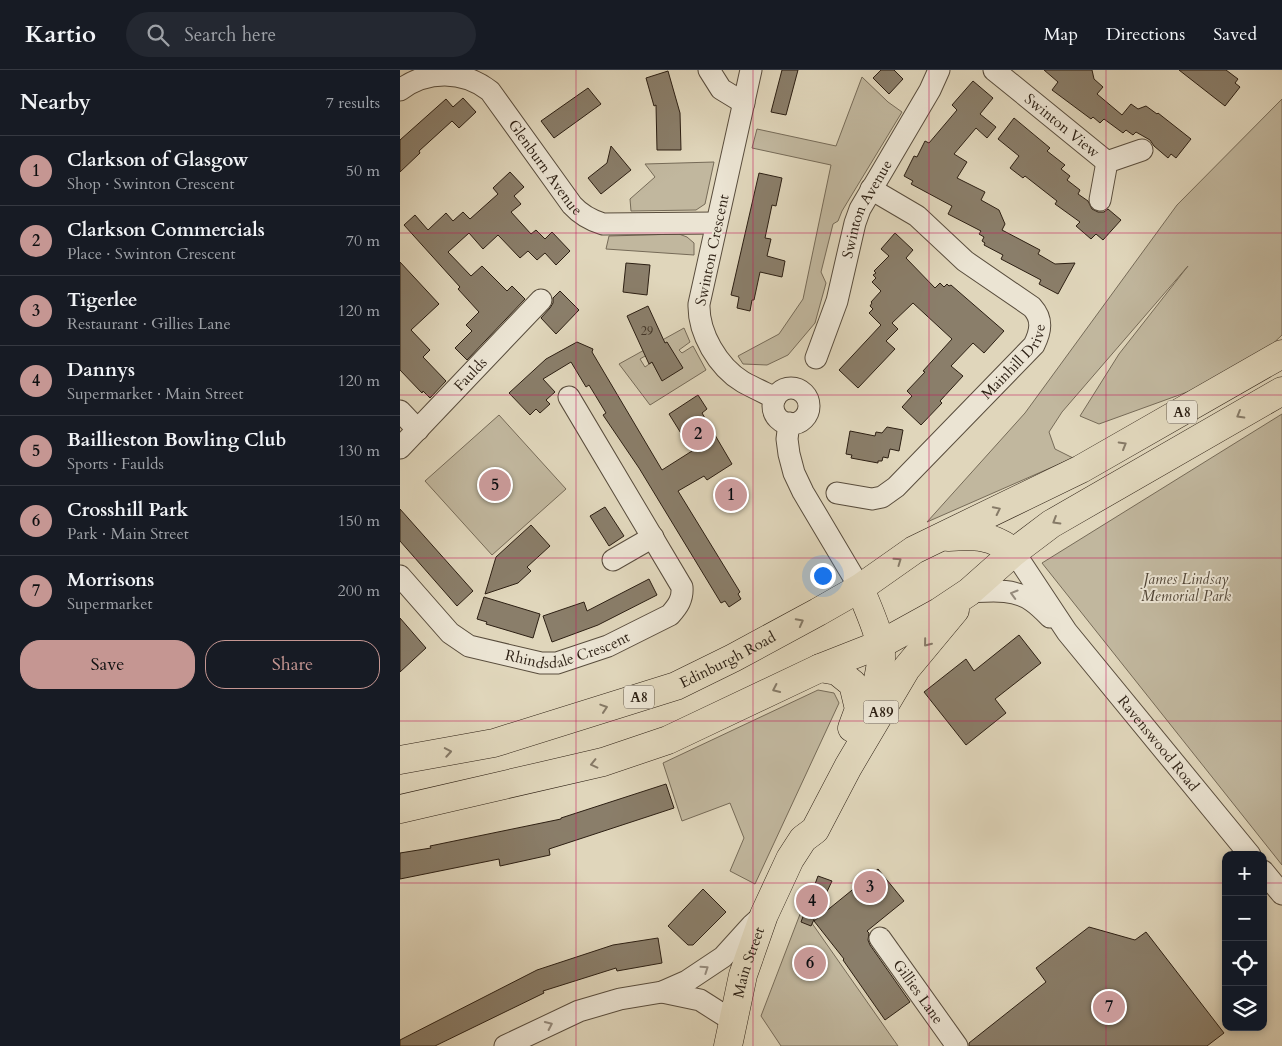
<!DOCTYPE html>
<html lang="en">
<head>
<meta charset="utf-8">
<style>
	body { margin:0; font-family:Cardo,serif; background:#242831; color:#f1f3f6 }
	.controls { position:absolute; right:15px; bottom:15px; display:grid; overflow:hidden; border-radius:10px; box-shadow:0 2px 8px #0003 }
	.controls button { width:45px; height:45px; display:grid; place-items:center; padding:0; border:0; border-bottom:1px solid #363941; background:#171b24; color:#f1f3f6; font:25px sans-serif }
	.you { position:absolute; left:422px; top:505px; width:18px; height:18px; margin:-12px; border:4px solid #fff; border-radius:50%; background:#1a73e8; box-shadow:0 0 0 8px #1a73e833 }
	.badge { display:grid; place-items:center; width:32px; height:32px; border-radius:50%; background:#c59692; color:#111; font-size:16px; font-weight:700 }
	.pin { position:absolute; translate:-50% -50%; border:2px solid #fff; box-shadow:0 1px 5px #0006 }
	.list { margin:0; padding:0; list-style:none }
	h2 { display:flex; justify-content:space-between; align-items:center; height:65px; margin:0; padding:0 20px; font-size:21px }
	h2 small { font-size:16px; font-weight:400; color:#9ea1a6 }
	.list li { display:grid; grid-template-columns:32px 1fr auto; gap:15px; align-items:center; box-sizing:border-box; height:70px; padding:0 20px; border-top:1px solid #363941 }
	.list b { display:block; font-size:19px; white-space:nowrap }
	.list p { margin:0; font-size:16px; white-space:nowrap; color:#9ea1a6 }
	.list em { font-size:16px; font-style:normal; color:#9ea1a6 }
	.actions { display:flex; gap:10px; padding:15px 20px }
	.actions a { flex:1; padding:11px 0; border:1px solid #c59692; border-radius:20px; text-align:center; font-size:18px; color:#c59692 }
	.actions .main { background:#c59692; color:#111 }
	.icon { flex:none; width:28px; height:28px; fill:none; stroke:currentColor; stroke-width:2; stroke-linecap:round; stroke-linejoin:round }
	.map { position:relative; flex:none; width:882px; height:976px; overflow:hidden }
	header { display:flex; align-items:center; gap:30px; box-sizing:border-box; height:70px; padding:0 25px; background:#171b24; border-bottom:1px solid #363941 }
	header strong { font-size:24px }
	nav { display:flex; gap:28px; margin-inline-start:auto; font-size:18px }
	.search { width:350px; height:45px; background:#242831; display:flex; align-items:center; gap:12px; box-sizing:border-box; padding:0 18px; border-radius:28px; color:#9ea1a6; font-size:19px }
	main { display:flex }
	aside { flex:1; background:#171b24 }
	.map>svg:first-child { display:block }
</style>
</head>
<body>
<header>
<strong>Kartio</strong>
<div class="search"><svg class="icon" aria-label="search" viewBox="0 0 24 24"><circle cx="10" cy="10" r="6"/><path d="M15 15l6 6"/></svg>Search here</div>
<nav><a>Map</a><a>Directions</a><a>Saved</a></nav>
</header>
<main>
<aside>
<h2>Nearby<small>7 results</small></h2>
<ul class="list">
<li><span class="badge">1</span><div><b>Clarkson of Glasgow</b><p>Shop · Swinton Crescent</p></div><em>50 m</em></li>
<li><span class="badge">2</span><div><b>Clarkson Commercials</b><p>Place · Swinton Crescent</p></div><em>70 m</em></li>
<li><span class="badge">3</span><div><b>Tigerlee</b><p>Restaurant · Gillies Lane</p></div><em>120 m</em></li>
<li><span class="badge">4</span><div><b>Dannys</b><p>Supermarket · Main Street</p></div><em>120 m</em></li>
<li><span class="badge">5</span><div><b>Baillieston Bowling Club</b><p>Sports · Faulds</p></div><em>130 m</em></li>
<li><span class="badge">6</span><div><b>Crosshill Park</b><p>Park · Main Street</p></div><em>150 m</em></li>
<li><span class="badge">7</span><div><b>Morrisons</b><p>Supermarket</p></div><em>200 m</em></li>
</ul>
<div class="actions"><a class="main">Save</a><a>Share</a></div>
</aside>
<div class="map">
<svg width="882" height="976" viewBox="0 0 882 976">
	<rect width="100%" height="100%" fill="#e0d6bb"/>
	<filter id="stains"><feTurbulence type="fractalNoise" baseFrequency=".004" numOctaves="4"/><feColorMatrix values="0 0 0 0 .2 0 0 0 0 .09 0 0 0 0 .02 0 0 0 .5 -.17"/></filter>
	<radialGradient id="worn" r=".72"><stop offset=".6" stop-color="#630" stop-opacity="0"/><stop offset="1" stop-color="#630" stop-opacity=".3"/></radialGradient>
	<path fill="#c1b79e" stroke="#766b58" fill-rule="evenodd" d="M462,7l26,25 14,10 -60,99 -4,10 -5,3 -12,48 5,11 -11,40 -27,32 -21,10 -24,-1 -5,-8 41,-22 24,-35 28,-134 -79,-17 5,-19 79,17z
		M882,29v236l-19,18 -48,29 -116,42 -19,-8 39,-62 69,-88 -126,146 -13,20 6,17 18,9 -146,64 98,-109 152,-208z
		M314,92l-9,42 -9,6 -65,1 -1,-12 25,-22 -10,-13z
		M279,164l8,3 7,6v12l-88,-6 3,-13z
		M284,258l6,14 -11,8 3,3 11,-7 13,24 -56,35 -31,-41zM267,273l-5,37 -10,-18 -7,5 -5,-8z
		M882,344v451l-240,-302z
		M99,345l67,74 -74,66 -67,-74z
		M418,620l16,3 5,10 -84,181 -25,-13 14,-33 -14,-35 -48,18 -19,-58z
		M402,839l96,137h-117l-20,-30z"/>
	<path fill="#8a7e6a" stroke="#2c1f13" d="M382,0h16l-12,45 -15,-3z
		M481,0h13l9,9 -14,15 -16,-16z
		M644,0h48l2,9 9,8 -6,7 25,21 9,-11 7,5 8,-3 11,8 1,-1 33,26 -15,19 -5,-4 -3,4 -14,-12 -4,-6 -14,-8 -3,3 -7,-5 -3,3 -19,-14 -4,4 -7,-6 -2,2 -39,-29 6,-8z
		M779,0h47l12,9 -3,4 5,4 -15,19z
		M268,1l12,42 1,37h-24l-1,-45 -2,1 -8,-28z
		M573,11l20,17 -13,16 16,13 -9,11 -11,-10 -22,26 13,8 -10,16 28,14 -4,8 18,10 6,14 -3,6 38,20 -2,4 17,10 20,-1 -17,31 -19,-10 2,-4 -40,-21 2,-4 -19,-10 1,-2 -3,-2 2,-4 -5,-3 2,-3 -33,-17 4,-8 -41,-22 2,-3 -9,-5 10,-20 3,1 8,-16 4,2 28,-33 -5,-5z
		M188,18l13,16 -47,34 -13,-17z
		M63,28l13,14 -17,16 -7,-7 -33,30 1,2 -20,19v-32l46,-41 7,8z
		M614,48l36,30 -3,3 18,14 -4,4 9,7 -3,4 13,10 -2,4 10,7 4,8 6,3h6l4,-3 13,11 -18,20 -7,-6 -5,5 -15,-13 4,-4 -25,-18 2,-3 -32,-25 -2,2 -13,-10 9,-12 -21,-17z
		M211,76l20,24 -30,24 -13,-16 19,-15z
		M110,102l14,15 -10,9 7,8 -10,8 20,22 5,-4 9,9 7,-7 18,19 -14,14 -11,-12 -8,7 -9,-9 -8,7 -22,-23 -15,14 -14,-16 -21,19 23,24 11,-10 25,25 5,-5 13,13 -58,61 -12,-12 17,-17 -6,-6 13,-13 -21,-23 2,-2 -56,-62 11,-10 13,15 18,-17 7,8 10,-9 7,7 28,-25 -5,-6z
		M359,103l23,5 -6,28 -4,-1 -7,33 6,1 -4,17 18,5 -3,16 -22,-5 -6,28h-2l-2,11 -13,-3 2,-11 -8,-2z
		M495,163l18,17 -7,8 29,30 5,-5 4,4 3,-3 2,2 2,-1 53,46 -20,22 -11,-10 -22,23 12,10 -23,25 2,2 -21,22 -19,-18 10,-11 -5,-5 18,-19 -2,-1 29,-32 -39,-36 -21,20 6,6 -12,12 9,8 -37,39 -19,-18 42,-45 -12,-12 4,-4 -3,-3 2,-3 -1,-1 10,-11 -9,-9 4,-4 -3,-3 3,-2 -2,-2 15,-15 -8,-7z
		M0,192l39,42 -28,26 19,20 -7,7 23,24 -16,17 -7,-7 -1,2 -22,-23z
		M226,193l24,2 -3,30 -24,-3z
		M160,221l19,19 -23,24 -15,-16 9,-10 3,-5v-5z
		M248,236l17,37 2,-1 16,26 -21,13 -10,-19 -3,2 -22,-48z
		M177,272l16,7 -1,3 70,118 30,-19 -23,-37 29,-19 9,14 -5,4 30,51 -25,16 -3,-4 -26,15 62,101 -2,2 3,5 -12,8 -4,-6 -4,2 -82,-135 -36,-53 3,-2 -17,-28 -3,2 -15,-25 -28,17 12,13 -9,8 4,4 -10,9 -4,-4 -6,6 -21,-22 37,-34z
		M487,357l16,3 -4,21 -9,-2 -2,9 -5,-1 -1,4h-4v2l-27,-5 1,-3 -6,-1 4,-23 25,5 1,-4 6,1z
		M205,437l19,29 -15,10 -19,-30z
		M0,439l73,82 -16,15 -57,-65z
		M131,455l19,21 -23,21 4,4 -13,12 -33,11 11,-37z
		M249,509l8,16 -59,30 -46,17 -9,-26 41,-14 3,9z
		M84,527l56,17 -7,24 -47,-14 1,-2 -10,-3z
		M0,548l26,30 -26,24z
		M619,565l22,28 -46,36 11,14 -40,32 -42,-53 42,-33 8,12z
		M266,714l8,24 -125,41 1,6 -50,11 -1,-7 -99,20v-26l31,-5 -1,-2 131,-27v-1z
		M478,799l26,32 -37,30 2,2 -1,7 2,5 40,57 -25,18 -42,-60 1,-1 -30,-38z
		M418,806l14,5 -21,45 -10,-4z
		M303,819l23,23 -33,33h-5l-20,-19z
		M689,857l46,13 11,-8 78,101 -17,13h-238v-3l77,-61 -10,-14z
		M258,868l4,25 -45,8 -1,-3 -73,23 1,2 -109,53h-35v-6l137,-70 76,-25z"/>
	<g fill="none" stroke-linecap="round" stroke-linejoin="round">
		<defs>
			<g id="street">
				<path d="M309,0l12,19 23,14"/>
				<path d="M351,0l-52,234c-1,29 19,63 44,78 11,6 22,11 32,16"/>
				<path id="s1" d="M594,0l113,92"/>
				<path id="s2" d="M0,20c27,-20 63,-20 90,1l82,114c9,10 18,15 31,19l113,-1"/>
				<path d="M700,130l7,-38 35,-12"/>
				<path id="s3" d="M416,288l21,-57 18,-78 5,-14 70,-119 9,-20"/>
				<circle cx="391" cy="336" r="18"/>
				<path d="M0,341l18,19"/>
				<path d="M389,353l-2,16 2,15 5,19 9,19 57,96"/>
				<path id="s4" d="M0,378l141,-148"/>
				<path id="s5" d="M437,423l35,6 10,-2 14,-10 138,-142c7,-14 9,-26 -2,-38l-67,-46 -48,-45 -46,-27"/>
				<path id="s6" d="M614,482l53,80 183,223"/>
				<path d="M213,490l40,-23"/>
				<path id="s7" d="M0,506l50,57 19,13 72,17h16l51,-17 62,-31c8,-9 13,-16 12,-28l-113,-190"/>
				<path d="M569,522c21,-1 45,-4 63,9 6,4 12,10 18,16"/>
				<path d="M863,801l19,23"/>
				<path id="s8" d="M480,868l77,108"/>
				<path d="M262,922l38,8 33,21"/>
				<path d="M105,976l74,-35 41,-12 42,-7 25,-11 36,-24 29,-32 10,-9"/>
			</g>
			<g id="primary">
				<path d="M548,467c28,-2 43,-2 66,15"/>
				<path d="M460,518c6,16 17,39 20,55 4,19 -4,52 -14,68"/>
				<path d="M420,598l17,3 16,13 6,25 -7,19"/>
				<path id="s9" d="M0,690l94,-17 182,-57 57,-28 85,-46 42,-24 54,-38 167,-81 201,-115"/>
				<path d="M0,739l203,-47 65,-22 152,-72 61,-24 58,-32 30,-20 45,-40 37,-28 231,-133"/>
				<path id="s10" d="M328,976l15,-71 21,-60 26,-56 13,-20 12,-9 33,-63 58,-98 49,-59"/>
			</g>
		</defs>
		<use href="#street" stroke="#594d3d" stroke-width="23"/>
		<use href="#primary" stroke="#2c1f13" stroke-width="29"/>
		<use href="#street" stroke="#ebe4d3" stroke-width="21"/>
		<use href="#primary" stroke="#e0d6bb" stroke-width="28"/>
	</g>
	<defs><path id="oneway-chevron" d="M-2-3.5L2.5 0L-2 3.5" fill="none" stroke-width="1.6" stroke-linecap="round" stroke-linejoin="round" transform="scale(1.25)"/></defs>
	<g stroke="#867a67">
		<use href="#oneway-chevron" transform="translate(840 345) rotate(150)"/>
		<use href="#oneway-chevron" transform="translate(723 375) rotate(-30)"/>
		<use href="#oneway-chevron" transform="translate(597 440) rotate(-26)"/>
		<use href="#oneway-chevron" transform="translate(656 451) rotate(149)"/>
		<use href="#oneway-chevron" transform="translate(498 491) rotate(-35)"/>
		<use href="#oneway-chevron" transform="translate(400 552) rotate(-28)"/>
		<use href="#oneway-chevron" transform="translate(527 573) rotate(129)"/>
		<use href="#oneway-chevron" transform="translate(376 619) rotate(155)"/>
		<use href="#oneway-chevron" transform="translate(204 638) rotate(-18)"/>
		<use href="#oneway-chevron" transform="translate(48 682) rotate(-10)"/>
		<use href="#oneway-chevron" transform="translate(194 694) rotate(167)"/>
	</g>
	<g stroke="#958b7d">
		<use href="#oneway-chevron" transform="translate(614 524) rotate(-164)"/>
		<use href="#oneway-chevron" transform="translate(305 899) rotate(-34)"/>
		<use href="#oneway-chevron" transform="translate(149 955) rotate(-25)"/>
	</g>
	<path fill="none" stroke="#c2185b" stroke-width="1" stroke-opacity="0.55" d="M176,0v976M353,0v976M529,0v976M706,0v976M0,163h882M0,325h882M0,488h882M0,651h882M0,813h826M863,813h19"/>
	<g text-anchor="middle" dominant-baseline="central" stroke-width="4" stroke-linejoin="round" paint-order="stroke">
		<g font-size="12" fill="#443729">
			<text x="247" y="261">29</text>
		</g>
		<g fill="#ebe4d3" stroke="#655a4d" stroke-width="1">
			<rect x="767" y="330.5" width="30" height="23" rx="4"/>
			<rect x="224" y="615.5" width="30" height="23" rx="4"/>
			<rect x="463.5" y="630.5" width="35" height="23" rx="4"/>
		</g>
		<g font-size="14" font-weight="bold" fill="#2c1f13">
			<text x="782" y="342">A8</text>
			<text x="239" y="627">A8</text>
			<text x="481" y="642">A89</text>
		</g>
		<g font-size="15" fill="#2c1f13" stroke="#ebe4d3">
			<text stroke="none"><textPath href="#s1" startOffset="88">Swinton View</textPath></text>
			<text stroke="none"><textPath href="#s2" startOffset="191">Glenburn Avenue</textPath></text>
			<text stroke="none"><textPath href="#s3" startOffset="158">Swinton Avenue</textPath></text>
			<text transform="translate(312 180) rotate(-78)">Swinton Crescent</text>
			<text stroke="none"><textPath href="#s5" startOffset="236">Mainhill Drive</textPath></text>
			<text stroke="none"><textPath href="#s4" startOffset="102">Faulds</textPath></text>
			<text stroke="none"><textPath href="#s7" startOffset="201">Rhindsdale Crescent</textPath></text>
			<text stroke="none"><textPath href="#s9" startOffset="344">Edinburgh Road</textPath></text>
			<text stroke="none"><textPath href="#s6" startOffset="240">Ravenswood Road</textPath></text>
			<text stroke="none"><textPath href="#s10" startOffset="86">Main Street</textPath></text>
			<text stroke="none"><textPath href="#s8" startOffset="66">Gillies Lane</textPath></text>
		</g>
		<g font-size="15" font-style="italic" fill="#514536" stroke="#ebe4d3">
			<text x="786" y="509">James Lindsay<tspan x="786" dy="17">Memorial Park</tspan></text>
		</g>
	</g>
	<rect width="100%" height="100%" filter="url(#stains)"/>
	<rect width="100%" height="100%" fill="url(#worn)"/>
</svg>
<div class="controls">
<button>+</button>
<button>−</button>
<button><svg class="icon" aria-label="locate" viewBox="0 0 24 24"><circle cx="12" cy="12" r="6"/><path d="M12 2v4M12 18v4M2 12h4M18 12h4"/></svg></button>
<button><svg class="icon" aria-label="layers" viewBox="0 0 24 24"><path d="M12 4l9 5-9 5-9-5zM3 14l9 5 9-5"/></svg></button>
</div>
<div class="you"></div>
<div class="pin badge" style="left:331px;top:425px">1</div>
<div class="pin badge" style="left:298px;top:364px">2</div>
<div class="pin badge" style="left:470px;top:817px">3</div>
<div class="pin badge" style="left:412px;top:831px">4</div>
<div class="pin badge" style="left:95px;top:415px">5</div>
<div class="pin badge" style="left:410px;top:893px">6</div>
<div class="pin badge" style="left:709px;top:937px">7</div>
</div>
</main>
</body>
</html>
